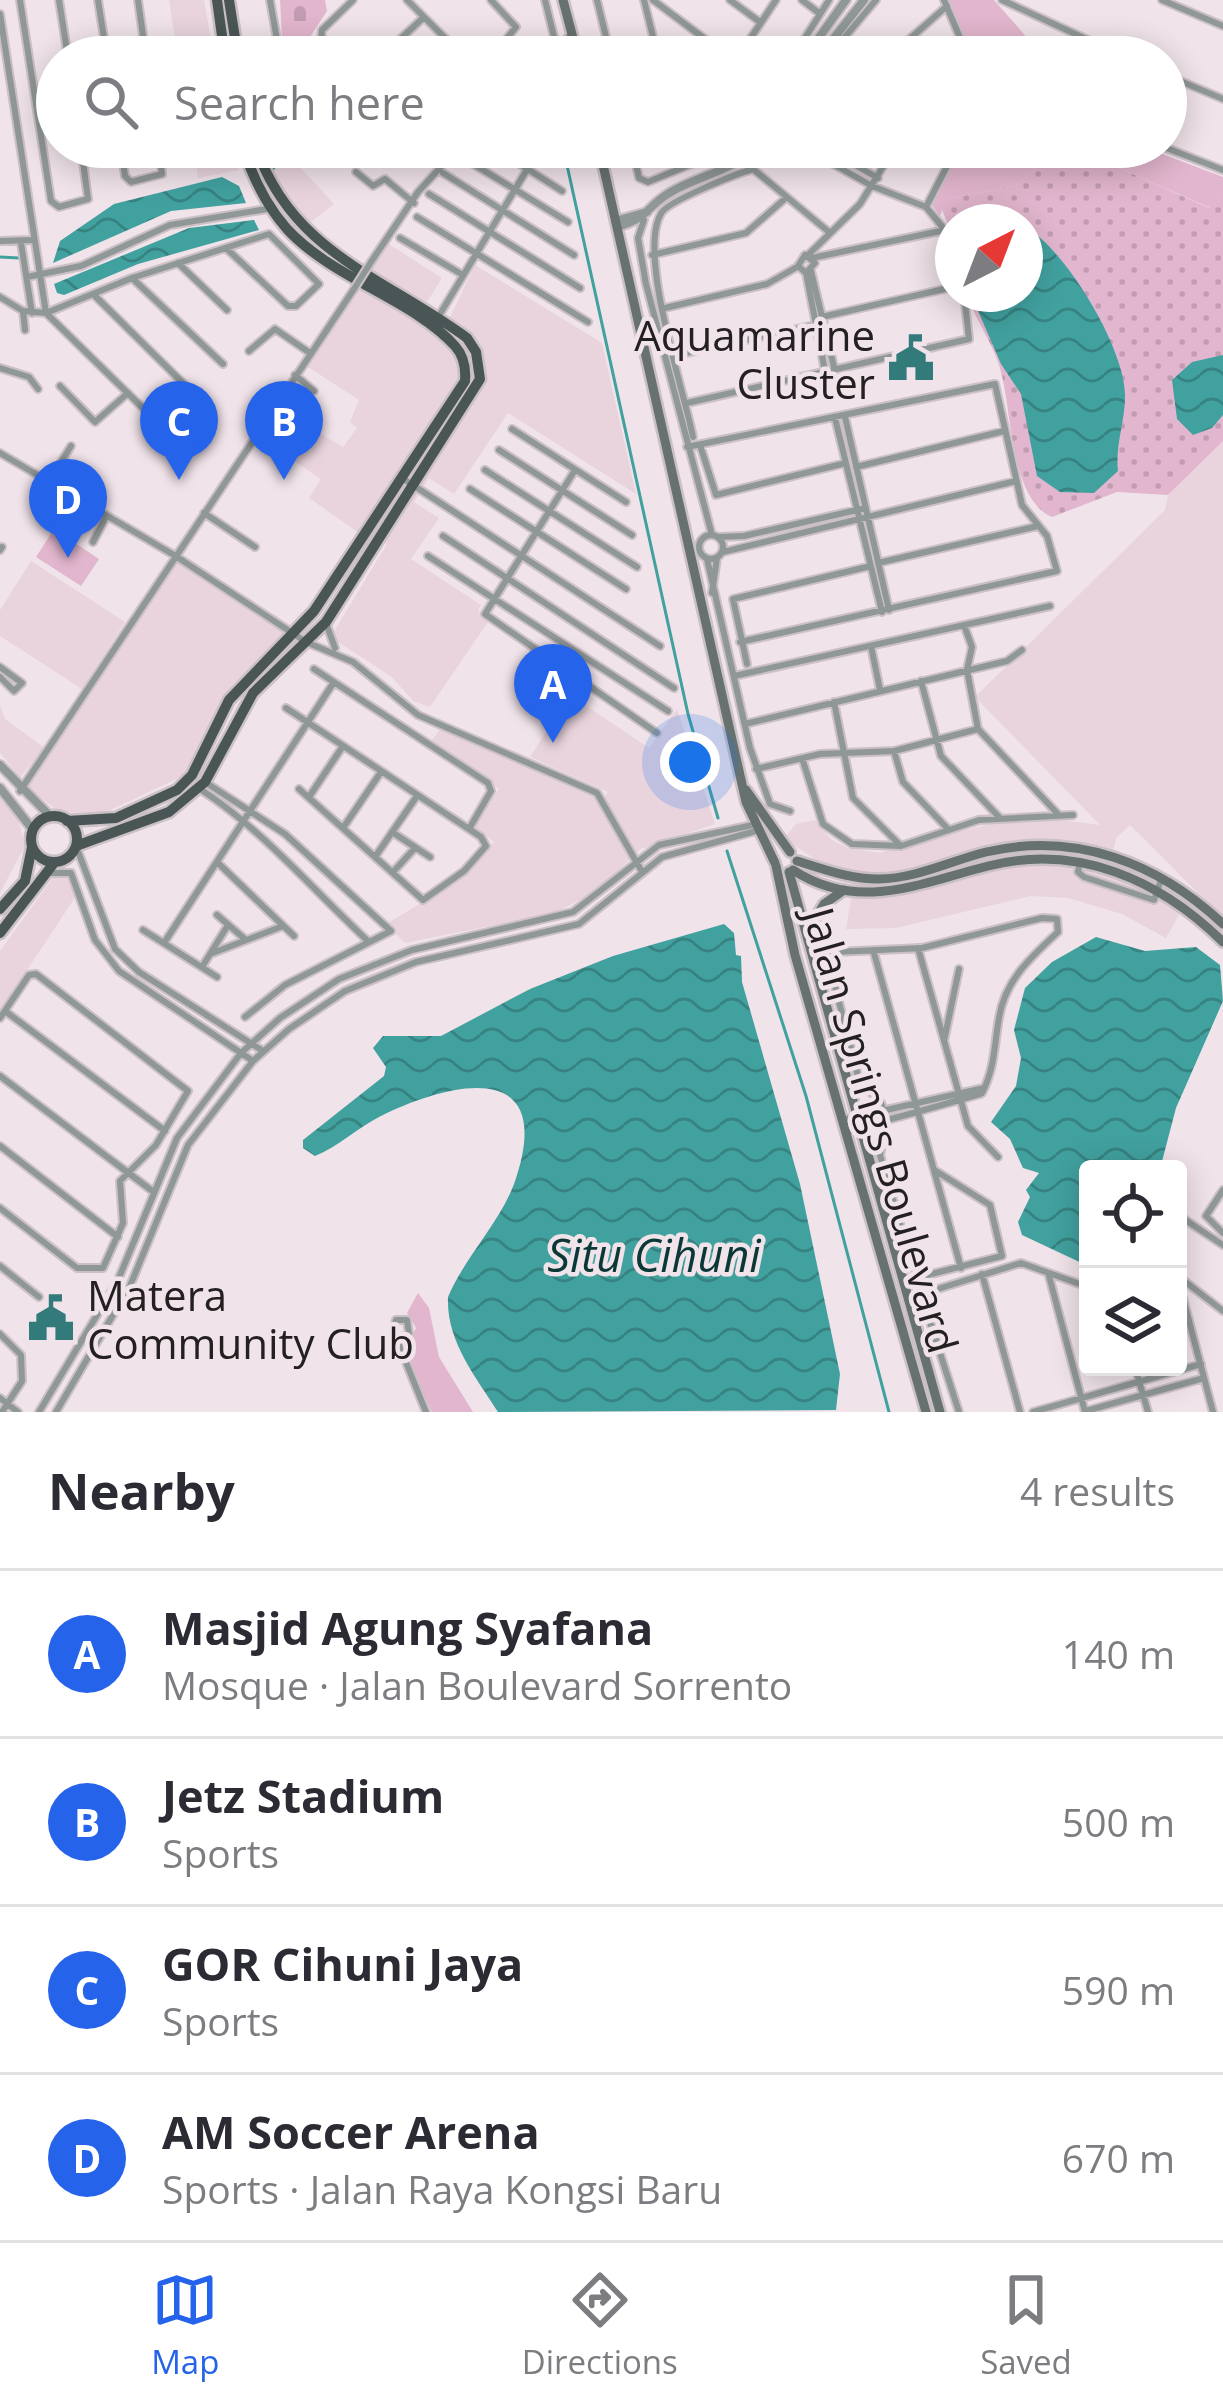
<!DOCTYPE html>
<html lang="en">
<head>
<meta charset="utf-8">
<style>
	body { margin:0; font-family:"Open Sans",sans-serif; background:#f2f2f3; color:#2b2b33 }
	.controls { position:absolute; right:36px; bottom:36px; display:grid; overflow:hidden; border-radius:12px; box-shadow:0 6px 30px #0003 }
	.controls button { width:108px; height:108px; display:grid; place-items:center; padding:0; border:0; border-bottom:3px solid #e1e1e2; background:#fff; color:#2b2b33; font:60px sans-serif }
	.compass { position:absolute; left:935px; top:204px; width:108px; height:108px; border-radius:50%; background:#fff; box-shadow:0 6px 30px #0003; rotate:42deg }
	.you { position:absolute; left:690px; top:762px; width:42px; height:42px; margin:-30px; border:9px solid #fff; border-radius:50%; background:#1a73e8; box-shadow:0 0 0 18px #1a73e833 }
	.badge { display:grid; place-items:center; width:78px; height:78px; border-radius:50%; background:#2563eb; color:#fff; font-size:39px; font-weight:700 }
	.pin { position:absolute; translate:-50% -99px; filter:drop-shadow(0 3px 6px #0008) }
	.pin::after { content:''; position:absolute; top:63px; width:42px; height:36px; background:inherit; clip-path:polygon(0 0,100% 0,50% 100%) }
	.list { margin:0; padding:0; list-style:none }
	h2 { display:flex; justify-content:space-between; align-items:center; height:156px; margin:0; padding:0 48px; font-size:51px }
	h2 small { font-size:39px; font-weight:400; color:#7c7c81 }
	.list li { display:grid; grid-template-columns:78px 1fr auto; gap:36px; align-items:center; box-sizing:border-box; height:168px; padding:0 48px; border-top:3px solid #e1e1e2 }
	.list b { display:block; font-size:45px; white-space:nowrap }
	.list p { margin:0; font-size:39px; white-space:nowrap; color:#7c7c81 }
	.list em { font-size:39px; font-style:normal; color:#7c7c81 }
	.icon { flex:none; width:66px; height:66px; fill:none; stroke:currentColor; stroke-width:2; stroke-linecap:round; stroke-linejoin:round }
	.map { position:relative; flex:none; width:1223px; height:1412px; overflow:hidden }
	.search { position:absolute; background:#fff; box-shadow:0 6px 30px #0003; left:36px; right:36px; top:36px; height:132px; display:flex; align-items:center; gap:30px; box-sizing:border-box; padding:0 42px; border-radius:66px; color:#7c7c81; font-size:45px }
	.sheet { height:828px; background:#fff }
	nav { display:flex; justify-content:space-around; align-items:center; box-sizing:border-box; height:168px; border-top:3px solid #e1e1e2; background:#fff; font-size:33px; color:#7c7c81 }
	nav a { display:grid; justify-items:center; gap:6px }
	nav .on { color:#2563eb }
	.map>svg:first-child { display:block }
</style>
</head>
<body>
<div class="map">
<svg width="1223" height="1412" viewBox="0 0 1223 1412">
	<defs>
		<pattern id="grass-dots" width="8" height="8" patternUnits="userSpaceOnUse" patternTransform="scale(3)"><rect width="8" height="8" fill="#e2b6ce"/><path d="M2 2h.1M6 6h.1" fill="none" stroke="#c29cb1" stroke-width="1.8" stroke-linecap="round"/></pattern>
		<pattern id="cemetery-stones" width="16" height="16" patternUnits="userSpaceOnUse" patternTransform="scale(3)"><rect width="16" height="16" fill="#e2b6ce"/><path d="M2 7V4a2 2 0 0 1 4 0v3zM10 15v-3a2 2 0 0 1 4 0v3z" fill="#c29cb1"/></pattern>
		<pattern id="water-waves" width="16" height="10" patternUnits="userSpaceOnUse" patternTransform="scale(3)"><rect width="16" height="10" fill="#41a19f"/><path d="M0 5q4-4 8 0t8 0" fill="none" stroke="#368381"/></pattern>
	</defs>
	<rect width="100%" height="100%" fill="#f0e3ea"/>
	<path fill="#e9d4de" d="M169,0h35l10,57h-36z
		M193,147h39l7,23 -41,8z
		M288,154l46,50 -26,20 -38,-50z
		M387,243l55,35 -15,24 23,15 25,-52 127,78 34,151 -128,-81 -54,81 -25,-16 -15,24 25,16 -28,41 70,46 -3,5 10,12 -58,85 -17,-6 -21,-24 -57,-37 -2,-7 54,-89 -28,-11 -50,-35 12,-19 -62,-41 18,-30 66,39 14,-19 -7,-6 9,-22 -54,-35z
		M1223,441v477l-93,-93 -14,13 -7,34 75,34 -18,32 -44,-24 -54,-16 -37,-2 -135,32 -50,1 9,-55 -34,-11 -26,-17 -10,-9 11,-13 19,-4 17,20 16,8 31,5 122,-32 43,-3 56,7 -125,-128 190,-187 3,-15z
		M31,561l94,61 -43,67 -82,-53v-26z
		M176,561l111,73 -54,50 -15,21 -15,46 -20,25 -79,37 -44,-1 -33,-24z
		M570,695l79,53 28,-39 38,115 -74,25 -46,43 -40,21 -150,30 -19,-19 74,-44 34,-38 -21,-17 26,-36 -69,-46 11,-15 11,4 141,65 6,8 9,-13 -78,-35z
		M0,706l5,13 40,29 -25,29 -20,-24z
		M0,794l17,20 8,32 -25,47z
		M55,875l15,4 6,17 -76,115v-60z"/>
	<path fill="url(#grass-dots)" d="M1095,157l114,51 14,-10v243l-55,54 -51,-3 -65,25c-44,-18 -39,-114 -54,-155 -8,-23 -23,-43 -31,-68h58v-72h-72v16l-12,-31 5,-8 69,-13 35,-28z"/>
	<path fill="url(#cemetery-stones)" d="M280,0h45l2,11 -19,29 7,8 -10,9h-22z"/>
	<path fill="#e2b6ce" d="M945,0h49l50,57h-80l3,-7z
		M956,147h188l79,30v21l-13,10 -115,-51 -45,1 -35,28 -69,13 -6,17 -12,-16z
		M54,529l45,30 -18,27 -45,-29z
		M418,1293l11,15 10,49 34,55h-41l-29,-60 13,-24 -9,-15z"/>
	<path fill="url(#water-waves)" d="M222,177l17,9 7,17 -75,8 -118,52 7,-22 54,-37z
		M254,220l5,10 -121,34 -74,31 -7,-2 -3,-9 135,-56z
		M1025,227c40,21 101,123 100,169 0,26 -10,49 -7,75l-24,22 -34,-1 -23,-16 -16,-82 -20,-30 -29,-67 53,-3z
		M1223,355v60l-11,13 -19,7 -16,-16 -5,-39 20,-18z
		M724,924l10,9 2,22 5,1 1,26 58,202 40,190 -4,36 -338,2c-22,-35 -52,-71 -50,-115 17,-40 51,-73 66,-113 44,-125 -59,-105 -135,-67 -23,12 -40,29 -64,39l-12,-8v-8l81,-64 2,-9 -13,-19 10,-12h58l89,-47 83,-33z
		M1096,937l49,14 51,-4 24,18 3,36 -47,107 -16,61h-72v97l-66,-31 -4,-13 12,-25 -4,-7 13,-17 -16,-5 -13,-29 -19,-17 25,-36 5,-28 -7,-28 11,-42 27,-26z"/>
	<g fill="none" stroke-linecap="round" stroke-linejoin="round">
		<path stroke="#41a19f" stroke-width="3" d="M563,147l125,567 30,104
			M271,172l17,-25
			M0,257l19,1
			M727,851l79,245 83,316"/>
		<defs>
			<path id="minor" d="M20,0l31,201 8,6 29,-8 -7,-52
				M59,0l9,57
				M98,0l9,57
				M138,0l8,57
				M270,0l10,57
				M407,0l57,57
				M491,0l25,27 -24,30
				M545,0l12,49
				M597,0l14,57
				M644,0l14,57
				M653,0l76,57
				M730,0l30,22
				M802,0l17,13
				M944,0l20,47 -4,10
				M1002,0l123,57
				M1162,0l61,26
				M0,14l46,299 103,101
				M320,57l2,-27 31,-30
				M381,57l43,-40
				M549,57l23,-24
				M738,57l38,-57
				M793,57l36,-57
				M828,57l48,-57
				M889,57l58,-51
				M1166,75l57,24
				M121,147l4,29 6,6 31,-8 -3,-27
				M493,147l69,44
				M539,147l20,13
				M632,147l7,31 9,4 85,-35
				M803,147l69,39 54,21 19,23
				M824,147l54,31
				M1164,147l59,23
				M460,156l108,66
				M356,172l17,14 12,-7 29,24
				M443,173l131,82
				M429,194l151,94
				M926,207l31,-60
				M417,217l171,105
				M644,220l-6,18 8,46 66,251
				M400,238l63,37
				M0,241l33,-1
				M21,243l11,70
				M652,255l94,-22 41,-36
				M808,255l52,-51 35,-57
				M812,258l133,-28 8,15
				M371,262l47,-70 41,-45
				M178,263l49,47
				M811,271l23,96
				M806,273l9,-10 -10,-8 -7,11 8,7 19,98
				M27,277l54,-11 89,-41 103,-17
				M132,278l91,86
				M94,295l97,96
				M0,297l23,14 23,2 86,-35 137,-44 50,50 -23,22h-8l-60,-56
				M665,308l102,-24 30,-17
				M23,311l2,19
				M822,317l131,-30
				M437,319l103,-171
				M249,351l26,-22 35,24
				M676,355l140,-30
				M0,368l29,9 9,12
				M295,375l19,16
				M60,386l35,36 33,-29
				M687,403l282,-64 -5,-45
				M845,417l44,193
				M835,418l47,194
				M512,429l114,73
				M693,437c-9,-47 -57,-187 -31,-225 9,-12 74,-38 91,-43l76,63
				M700,445l16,50 130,-32
				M687,447l308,-63 27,121 25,31 10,35 -317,71
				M499,450l133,85
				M0,453l174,102 132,87 47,20 65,53 179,78 44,77
				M856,467l148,-36
				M485,470l152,97
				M575,470l-90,144 172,119
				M402,478l258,168
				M48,483l23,-37
				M470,489l156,100
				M204,513l51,34
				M699 547a12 12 0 1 1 24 0a12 12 0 1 1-24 0Z
				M443,536l231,152
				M718,537l26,-1 117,-27
				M93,542l13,-25
				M0,550l2,-3
				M723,552l293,-71
				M428,556l240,155
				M707,559l43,189 20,56 20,7
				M878,563l160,-37
				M712,593l5,-35
				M326,623l9,25
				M964,625l8,22 -5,23 11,59 79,84
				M871,646l9,44
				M747,664l-14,-65 138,-33
				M0,667l22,16 -8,8 -14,-14
				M314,669l174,114 3,8 -22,38
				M734,676l316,-70
				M921,681l20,75 58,61
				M834,702l19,96 47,47
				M286,708l195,129 5,9 -22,25 -41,29 -124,-111
				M745,724l262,-63 15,-11
				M894,751l9,31 46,48
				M802,758l21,66 29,20 49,2 78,-26 94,-5
				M756,769l64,-15 74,-3 84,-22
				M205,782l80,52 106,97 -106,54 -40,32
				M200,789c63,41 113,101 169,153
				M20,791l334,-502
				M309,797l34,-51
				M343,828l38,-56
				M392,832l38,25
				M76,846l39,103 24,23 124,79
				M375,857l42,-61
				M217,862l77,74
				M1080,862l-2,10 6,5 70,23 8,-23
				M393,872l22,-24
				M47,873h24l24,67 24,31 134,90
				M217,915l29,25
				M143,930l74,47
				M164,943l170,-261
				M918,948l50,178 30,31
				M874,953l87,315
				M210,954l73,-28
				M202,967l26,-42
				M5,1011l160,120
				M0,1018l29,-43 7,-1 152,117 -32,54 -36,36 3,42 -20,45h-26l-77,-60
				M944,1041l15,-72
				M0,1076l151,114
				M846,1119l138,-31
				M849,1132c13,-5 25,-8 38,-12 31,-8 62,-17 93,-26l2,-1c13,-25 12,-47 17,-75 6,-38 32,-61 59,-86l-1,-13 -15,-1 -120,30 -87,4 -7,7 31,121 22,23 6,17 -7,35 36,124
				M0,1146l118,91
				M1223,1190l-17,26 17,17
				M1178,1215l45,30
				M0,1266l39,31
				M982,1274l38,138
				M1049,1276l36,136
				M1178,1276l45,35
				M904,1281l98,-25 -12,-51 -54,-34
				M921,1294l38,118
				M909,1298l112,-35 67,24
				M1183,1298l30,114
				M0,1334l21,21 1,26 -20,31
				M400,1337l9,-3 -2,-14h-11l-3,10 33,82
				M1135,1367l13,45
				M0,1398l18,14
				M1086,1411l118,-33
				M39,1412l79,-132 59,-142 64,-85 39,-35 59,-39 73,-29 161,-38 86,-67 94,-20
				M56,1412l74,-126 58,-141 65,-84 36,-32 56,-38 71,-29 163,-38 83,-67 94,-26
				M1033,1412l168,-48"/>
			<path id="tertiary" d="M805,57l41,-57
				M819,57l45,-57
				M615,221l32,-9
				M617,227c34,-10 28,-20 54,-35 29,-17 60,-20 85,-45
				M0,765l51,52
				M0,788l33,42"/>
			<path id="secondary" d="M563,0l15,57
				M599,147l147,655 29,61
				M746,790l44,62
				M797,861c27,8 52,18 81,18 37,0 72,-18 108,-27 90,-21 172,11 237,72
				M776,866l19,89 131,457
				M793,870c66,43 127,13 195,-4 90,-23 172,14 235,76
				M789,872l151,540
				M806,933l18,-29 20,-14"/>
			<path id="primary" d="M217,0l8,57
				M229,0l9,57
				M31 839a23 23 0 1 1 46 0a23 23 0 1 1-46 0Z
				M67,821l49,-3 61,-28 15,-15 37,-75 85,-89 151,-230c1,-13 -1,-25 -10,-35 -41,-46 -122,-67 -168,-117 -20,-23 -35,-53 -44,-82
				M76,846l93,-34 36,-30 48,-89 73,-71 154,-243 -4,-27 -9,-14c-83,-61 -175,-85 -211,-191
				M0,909l25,-28 7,-34
				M0,933l54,-70"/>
		</defs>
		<use href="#minor" stroke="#cbc0c6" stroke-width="10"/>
		<use href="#tertiary" stroke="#cbc0c6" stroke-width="12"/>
		<use href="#secondary" stroke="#cbc0c6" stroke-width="14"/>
		<use href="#primary" stroke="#cbc0c6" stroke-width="15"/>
		<use href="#minor" stroke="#909797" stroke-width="6"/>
		<use href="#tertiary" stroke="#909797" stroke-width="8"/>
		<use href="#secondary" stroke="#677170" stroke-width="9"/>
		<use href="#primary" stroke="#4a5655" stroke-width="10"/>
		<defs>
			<path id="minor-bridge" d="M354,289l17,-27"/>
		</defs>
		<use href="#minor-bridge" stroke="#cbc0c6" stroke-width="10" stroke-linecap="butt"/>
		<use href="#minor-bridge" stroke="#909797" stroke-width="6"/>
	</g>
	<defs>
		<symbol id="civic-bare" viewBox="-9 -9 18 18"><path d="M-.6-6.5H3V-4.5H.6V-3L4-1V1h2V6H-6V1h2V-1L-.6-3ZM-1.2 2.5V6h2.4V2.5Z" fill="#327b7a" stroke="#f0e3ea" stroke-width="2.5" paint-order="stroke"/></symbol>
	</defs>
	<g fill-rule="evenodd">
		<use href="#civic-bare" x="878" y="325" width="66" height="66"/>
		<use href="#civic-bare" x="18" y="1285" width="66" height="66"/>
	</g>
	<g text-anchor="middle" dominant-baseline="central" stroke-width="9" stroke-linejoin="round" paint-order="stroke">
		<g font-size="42" fill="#242022" stroke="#f0e3ea" text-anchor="end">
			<text x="875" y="334">Aquamarine<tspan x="875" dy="48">Cluster</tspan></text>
			<text x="87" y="1294" text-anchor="start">Matera<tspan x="87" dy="48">Community Club</tspan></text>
		</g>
		<g font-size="42" fill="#242022" stroke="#f0e3ea">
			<text transform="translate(882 1130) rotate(74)">Jalan Springs Boulevard</text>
		</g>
		<g font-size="45" font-style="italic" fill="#0a3837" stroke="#f0e3ea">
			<text x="654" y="1254">Situ Cihuni</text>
		</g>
	</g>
</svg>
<div class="controls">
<button><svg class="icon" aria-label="locate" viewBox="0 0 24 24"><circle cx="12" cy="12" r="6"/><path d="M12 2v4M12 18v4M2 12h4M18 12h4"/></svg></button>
<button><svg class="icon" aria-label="layers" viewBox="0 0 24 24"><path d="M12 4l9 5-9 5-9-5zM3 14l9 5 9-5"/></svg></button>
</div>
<svg class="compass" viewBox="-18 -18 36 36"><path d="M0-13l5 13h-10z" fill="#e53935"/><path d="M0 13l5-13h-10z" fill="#7c7c81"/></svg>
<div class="you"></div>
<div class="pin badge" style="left:553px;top:743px">A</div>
<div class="pin badge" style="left:284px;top:480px">B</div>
<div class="pin badge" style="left:179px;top:480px">C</div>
<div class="pin badge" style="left:68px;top:558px">D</div>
<div class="search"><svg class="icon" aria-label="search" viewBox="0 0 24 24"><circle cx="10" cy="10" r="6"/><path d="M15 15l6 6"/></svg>Search here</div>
</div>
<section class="sheet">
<h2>Nearby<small>4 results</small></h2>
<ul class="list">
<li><span class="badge">A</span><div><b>Masjid Agung Syafana</b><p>Mosque · Jalan Boulevard Sorrento</p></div><em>140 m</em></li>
<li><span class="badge">B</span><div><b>Jetz Stadium</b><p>Sports</p></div><em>500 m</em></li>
<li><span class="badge">C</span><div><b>GOR Cihuni Jaya</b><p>Sports</p></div><em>590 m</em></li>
<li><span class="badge">D</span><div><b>AM Soccer Arena</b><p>Sports · Jalan Raya Kongsi Baru</p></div><em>670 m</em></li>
</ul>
</section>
<nav>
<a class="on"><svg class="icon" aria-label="map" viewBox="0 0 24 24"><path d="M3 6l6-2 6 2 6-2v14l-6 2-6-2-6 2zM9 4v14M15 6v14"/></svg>Map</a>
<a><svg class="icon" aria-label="directions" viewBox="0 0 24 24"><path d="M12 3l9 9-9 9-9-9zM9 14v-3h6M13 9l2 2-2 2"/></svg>Directions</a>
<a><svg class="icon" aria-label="saved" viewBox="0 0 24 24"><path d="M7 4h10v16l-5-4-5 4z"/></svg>Saved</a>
</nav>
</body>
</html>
